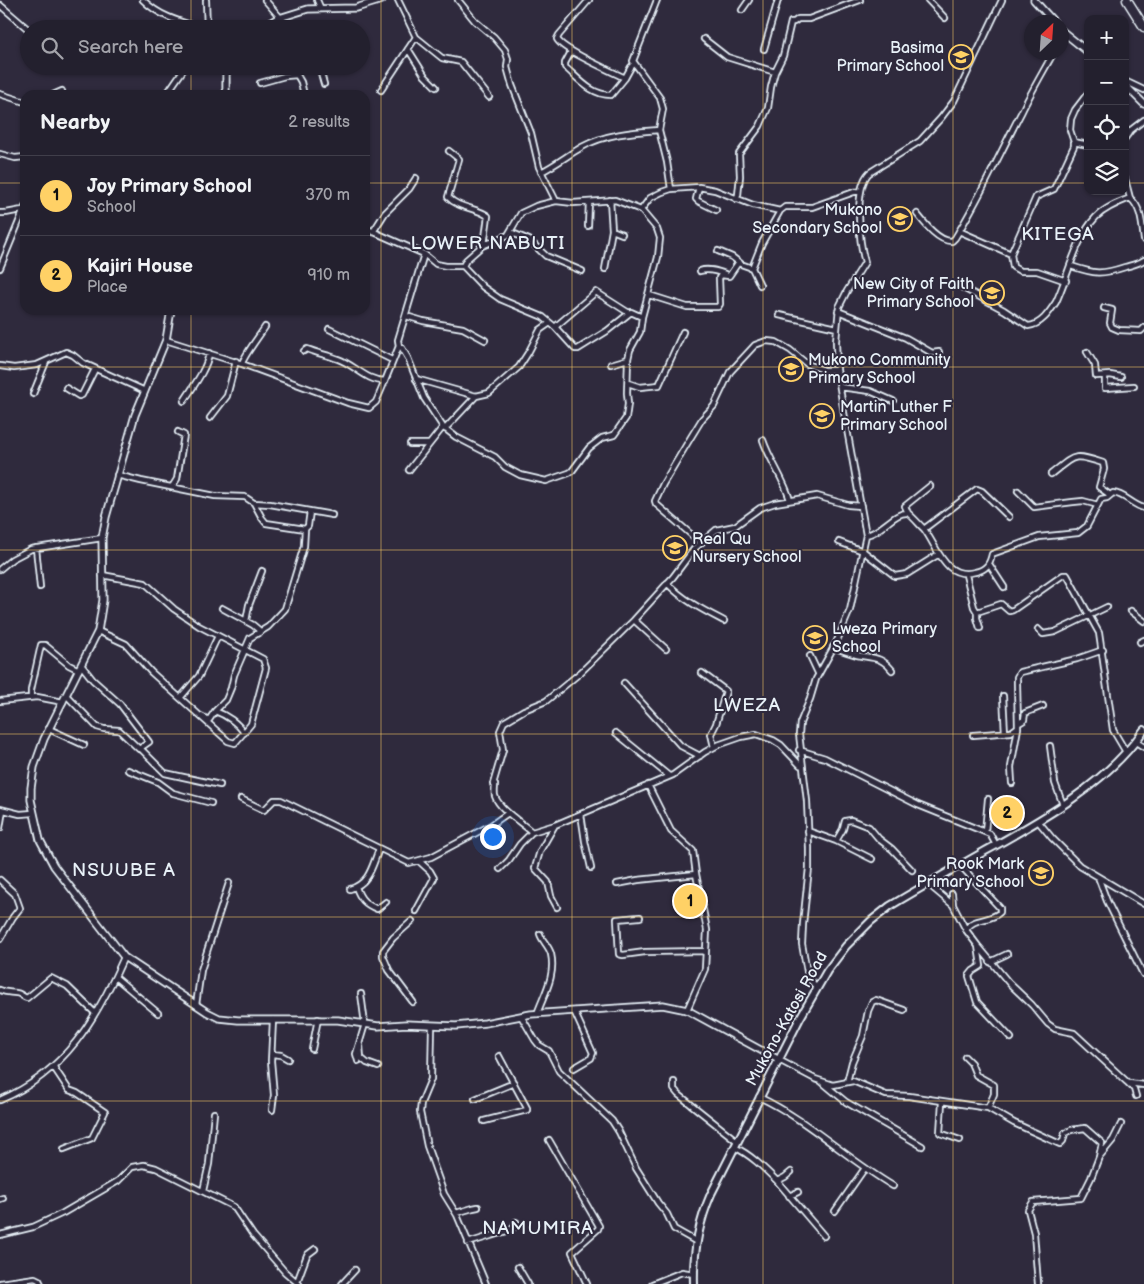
<!DOCTYPE html>
<html lang="en">
<head>
<meta charset="utf-8">
<style>
	body { margin:0; font-family:"Balsamiq Sans",sans-serif; background:#2f2d3a; color:#f1f3f6 }
	.controls { position:absolute; right:15px; top:15px; display:grid; overflow:hidden; border-radius:10px; box-shadow:0 1px 4px #0004 }
	.controls button { width:45px; height:45px; display:grid; place-items:center; padding:0; border:0; border-bottom:1px solid #403e4a; background:#23202e; color:#f1f3f6; font:25px sans-serif }
	.compass { position:absolute; left:1024px; top:15px; width:45px; height:45px; border-radius:50%; background:#23202e; box-shadow:0 1px 4px #0004; rotate:25deg }
	.you { position:absolute; left:492px; top:836px; width:18px; height:18px; margin:-12px; border:4px solid #fff; border-radius:50%; background:#1a73e8; box-shadow:0 0 0 8px #1a73e833 }
	.badge { display:grid; place-items:center; width:32px; height:32px; border-radius:50%; background:#ffd166; color:#111; font-size:16px; font-weight:700 }
	.pin { position:absolute; translate:-50% -50%; border:2px solid #fff; box-shadow:0 1px 5px #0006 }
	.list { margin:0; padding:0; list-style:none }
	h2 { display:flex; justify-content:space-between; align-items:center; height:65px; margin:0; padding:0 20px; font-size:21px }
	h2 small { font-size:16px; font-weight:400; color:#a3a3aa }
	.list li { display:grid; grid-template-columns:32px 1fr auto; gap:15px; align-items:center; box-sizing:border-box; height:80px; padding:0 20px; border-top:1px solid #403e4a }
	.list b { display:block; font-size:19px; white-space:nowrap }
	.list p { margin:0; font-size:16px; white-space:nowrap; color:#a3a3aa }
	.list em { font-size:16px; font-style:normal; color:#a3a3aa }
	.icon { flex:none; width:28px; height:28px; fill:none; stroke:currentColor; stroke-width:2; stroke-linecap:round; stroke-linejoin:round }
	.map { position:relative; flex:none; width:1144px; height:1284px; overflow:hidden }
	.search { position:absolute; background:#23202e; box-shadow:0 1px 4px #0004; left:20px; top:20px; width:350px; height:55px; display:flex; align-items:center; gap:12px; box-sizing:border-box; padding:0 18px; border-radius:28px; color:#a3a3aa; font-size:19px }
	.panel { position:absolute; background:#23202e; box-shadow:0 1px 4px #0004; left:20px; top:90px; width:350px; height:225px; border-radius:15px }
	.map>svg:first-child { display:block }
</style>
</head>
<body>
<div class="map">
<svg width="1144" height="1284" viewBox="0 0 1144 1284">
	<rect width="100%" height="100%" fill="#2f2a3d"/>
	<filter id="ink" filterUnits="userSpaceOnUse"><feTurbulence type="fractalNoise" baseFrequency=".02" numOctaves="2"/><feDisplacementMap in="SourceGraphic" scale="10" xChannelSelector="R" yChannelSelector="G"/><feConvolveMatrix kernelMatrix="1 2 1 2 8 2 1 2 1" color-interpolation-filters="sRGB"/></filter>
	<g filter="url(#ink)">
		<g fill="none" stroke-linecap="round" stroke-linejoin="round">
			<defs>
				<path id="minor" d="M143,0c17,17 38,22 61,29
					M206,0l1,29
					M265,0l20,23 3,6
					M317,0l3,7
					M398,0l18,37 26,21 19,4 28,35
					M458,0l17,21 19,16 11,13 3,9 -1,8 5,18 19,48 8,34 17,34
					M589,0l-30,35 -2,4c5,11 54,32 68,39l6,-11 3,-3
					M657,0l-24,61 27,37 3,11 -4,21 8,32 4,27
					M928,0l17,18
					M0,5l29,25
					M742,10l7,-10
					M704,39l23,18 48,15 -4,15 -3,21 -8,18 -21,28 1,22 -2,19 -2,4
					M408,49l17,27 11,11
					M764,49l14,-49
					M571,52l-6,11v4c14,12 26,28 46,28l14,-17
					M319,66l5,18
					M775,72l8,-16 8,-34h3l4,-3h11l51,-19
					M1125,81l19,9
					M260,83l25,-7 12,-1 4,7 3,13
					M381,90l35,-53
					M0,94l25,8
					M53,95l9,-4
					M166,95l20,-29
					M1125,138l6,-8 13,-10
					M1074,142l14,3
					M449,151l10,8 -11,38c11,12 28,10 40,19l-4,29
					M0,154l15,4 10,-1
					M541,172c14,-7 27,-17 41,-25 23,-13 50,-15 77,-17
					M699,187l-3,12 2,2 18,9
					M1130,198c12,10 12,28 14,42
					M641,210l9,-12 12,-6 9,-3 28,-2 16,3 38,15 27,6 5,-4h27l42,-15 7,-1
					M0,213c9,1 15,-3 24,-3
					M917,214c8,10 22,28 35,27l3,-3c25,-40 44,-83 66,-125 10,-21 22,-41 33,-61
					M588,226l1,-24
					M365,228l59,26 12,10 10,2h17l3,-6 16,-14 26,-11 13,-22 15,-7 20,-5 17,2 42,-3 26,10 16,19 3,9 -2,19 -16,60 -2,15 -10,18 -2,9 -1,34 1,11 -2,14 -12,17 -12,3 -13,10 -17,23 -3,2 -23,8 -26,-6 -15,-8 -10,-10 -39,-20 -13,-10 -19,-29 -16,-40 -6,-10 -3,-2 -1,-6 26,-86
					M612,230l10,4
					M959,231l52,23
					M373,232l12,-19 24,-24 7,-11
					M510,232l19,8 17,16 36,15
					M718,251l14,6 8,6
					M463,266l20,21 17,12 43,18 12,10 20,22h3l29,-18 24,-19 11,5
					M1071,266c24,8 30,9 54,1 7,-2 13,-3 19,-7
					M0,268l25,-61
					M752,268l8,17
					M605,269l7,-39 -2,-30
					M700,271c8,-3 17,0 25,3
					M1066,281l-29,-10h-17l-7,-4 -2,-13 25,-57 18,-8 20,-43v-4l-4,-12 1,-11 4,-9 13,-17
					M963,288l41,22 24,16c13,-1 21,-13 28,-24 12,-26 20,-64 40,-85 9,-9 21,-14 34,-19l-5,-19
					M649,295l38,12h31l2,-3 -1,-26 2,-3 8,1 9,-13 14,5 10,-25 18,-32
					M1104,308l8,2 -2,13 2,4 7,3 22,1 3,-3
					M838,311l68,27 26,15 7,-1
					M779,315l58,13
					M406,316l17,5 40,7 22,12
					M555,327l41,-35 33,21
					M329,329l63,31
					M166,340l76,24c1,-7 18,-29 23,-37
					M304,351l3,-2c10,4 20,6 31,10 17,6 28,22 47,22l14,-35
					M1087,352l8,13 1,11 14,-1 11,2
					M242,364l106,39 21,5 7,-6 9,-21
					M611,364l17,-5
					M0,366l14,2 23,-3 29,-13 7,3 10,8 62,28
					M1105,376v12l29,-2
					M416,379l60,17 13,-3 30,-26 9,-14 12,-23 10,-7
					M628,383l12,4 19,-2 24,-53
					M840,387l30,4 23,10
					M66,388l13,8 3,-1 13,-26
					M33,394l13,-32
					M184,401c8,-13 23,-32 25,-48
					M210,418l17,-22 9,-35
					M445,429l31,-33
					M763,440c7,21 21,39 27,60
					M410,444h19
					M409,470l34,-43
					M1051,474c24,-19 22,-21 52,-11l1,6 -5,18 11,8
					M117,475l24,6 74,15 30,1 9,6 8,15 4,5 39,6
					M172,487l5,-8 7,-44 -6,-3
					M1018,491l16,16 39,-5 10,-1 15,4
					M254,503l16,1 62,11
					M908,513l-3,-7 25,-20
					M924,529l53,-40 5,2 27,26
					M866,535c15,-2 29,-24 42,-22 5,4 11,11 16,16 14,19 21,51 51,43 11,-2 15,-8 17,-18l47,-17 39,-4 9,-7 14,-27 6,-1 6,-5c12,1 19,12 31,15
					M839,542l24,9 32,25 12,-2 32,-20
					M701,543l-45,-39 -1,-3 8,-17 28,-47 11,-18 12,-13 16,-34 25,-27 11,-4 10,1 14,8 17,14 17,6h13
					M36,548l4,39
					M989,564l15,23
					M0,569l12,-10 19,-10 71,-11
					M966,575l8,32 3,5 24,-8 8,7 4,-1 50,-35h4l32,58 14,97 13,22
					M667,583c16,17 36,27 57,38
					M222,608l31,17 6,5v3
					M1131,611l13,10
					M977,612v6l3,10
					M634,620l32,29
					M246,621l3,-16 13,-34
					M1038,629l5,5 12,-2 52,-25
					M98,631l28,13 25,28 77,69 7,2 16,-19 15,-56 -3,-9 -64,-33 -25,-17 -29,-26 -43,-8
					M1140,642l4,-2
					M833,647c8,3 16,6 24,8 15,3 24,1 35,15
					M810,656l8,17
					M702,673l24,18 -10,33 -5,10 3,13
					M624,683l57,63 19,10
					M67,696l30,31 7,2 15,1 20,19 10,-7 -29,-38 -27,-24 -11,-14
					M1003,696l2,37
					M31,697v-7l10,-45h4l24,20 10,5
					M180,698l19,-22 19,-40
					M0,701l37,-4 26,5
					M215,711l11,-11 5,-12 3,-13 16,-37 18,-11 17,-18 19,-63 1,-17 3,-3 2,-15
					M201,716l8,4 6,-9c11,4 23,12 29,22
					M1019,723l5,-3 1,-7 18,-7
					M49,729l35,16
					M616,733l53,43
					M973,735l38,-3 7,-5 -1,-44v-6l3,-5 57,-13 26,-9
					M1136,742l8,5
					M1050,746l5,37 8,22
					M141,749l24,24 55,12
					M799,750l26,8 93,47 67,27 5,2 6,11
					M128,770l30,12 15,11 38,10
					M1012,783l-1,-16 7,-39
					M648,785l23,46 22,20 3,23 11,56 -2,39 -18,41
					M241,799l23,11 10,-10h7l128,63 22,-6 60,-32 17,-12
					M0,809l20,5 13,-1
					M581,814l4,27 6,27
					M1038,821l14,17 28,28 64,38
					M555,825l-15,26 -5,17 13,14 3,14 6,11
					M0,828l3,-18
					M808,831l28,10 36,18
					M532,832c-10,-9 -33,-23 -37,-36 -1,-4 0,-8 0,-12h-2l10,-34 -3,-19 4,-9 20,-12 22,-9 35,-29 53,-52 39,-43 21,-28 22,-19 19,-4 25,-18 15,-5 42,-7 31,9 13,1
					M985,832l3,-33
					M836,841l7,-12 2,-8 6,-1 18,7 10,12 13,10 20,21
					M960,865l40,43v4c-9,10 -28,5 -34,18l12,16 3,20 -8,5 -4,5 8,26 34,36
					M500,869l9,-9 11,-16 12,-12 23,-7 118,-50 32,-23 13,-7 23,-8 15,-3 17,6 8,5 19,20
					M1098,877l9,24 36,73
					M0,880l15,14 5,14 -7,9 -13,22
					M617,884l21,-4 58,-6
					M928,884l25,21
					M356,887c4,12 9,17 21,22l9,-7
					M350,889c20,-6 22,-23 29,-40
					M952,894l1,11 13,25
					M416,911l18,-33 -4,-7 -11,-10
					M640,917l-23,2 2,35 4,1 22,-3 61,-1
					M412,921l-19,17 -10,13v5l6,14 24,32
					M979,947l30,36 23,22 16,19 7,5 19,4 53,49 7,7 2,7
					M990,962l17,-8
					M115,977l43,36
					M817,988l-9,-11 -6,-33 1,-20 6,-56v-20l-2,-47 -8,-67 1,-11 10,-24 6,-20 20,-36 14,-33 16,-75 -23,-128 -6,-37 -1,-29 3,-34 8,-16 18,-29c-6,-19 -11,-74 4,-89l51,-32 21,-23 13,-17 48,-101
					M0,990c6,3 10,2 16,3 4,0 7,4 11,5l24,-20 16,8 28,27
					M196,1005l5,-35 28,-87
					M537,1014c7,-20 19,-38 14,-60 -2,-8 -9,-13 -11,-20
					M521,1016l14,24 4,5 10,6 10,20 53,50 7,11 17,36 22,35 9,11 7,15 23,13
					M432,1026l-1,53 -10,24 -1,9 7,34 17,48 13,21 29,69
					M360,1045l1,13 6,5 11,4
					M312,1049l6,-30
					M273,1054l8,1 7,4
					M965,1057l6,6 5,12 18,10v9l-6,14
					M779,1060l36,19 18,6 20,-4 33,14 23,1 79,12 26,15 46,21 3,-3 2,-8 6,-3 14,-2 17,15 -3,14
					M358,1061l-2,-7 9,-30 -4,-30
					M54,1066l1,3 14,21 8,3 28,19 -13,26 -28,11
					M574,1068l17,-10 2,-5 -19,-42
					M674,1082v7l4,5 59,47
					M822,1082l24,20 76,44
					M847,1082l5,-20 11,-26 5,-25 4,-9 4,-2 28,10
					M1129,1083l15,2
					M759,1097c49,23 88,62 134,89
					M475,1099l39,-16
					M0,1100c65,-27 97,-82 124,-143
					M942,1102l-2,31 20,7
					M272,1110l2,-15 -3,-34 2,-41
					M484,1121l43,-11v-2l-28,-52
					M549,1140l50,86 -1,3 -26,23 15,32
					M734,1147c16,7 30,21 43,34
					M791,1172l-6,5 -8,4 47,55
					M203,1191l6,-27 5,-51
					M789,1196l9,-4
					M0,1199l3,-1
					M835,1211l30,-43
					M456,1213l17,-5 5,-1
					M0,1235l33,-8 30,-14 55,-32 14,-14 12,-2 12,3 78,39 19,28 32,37 14,12
					M468,1243l42,-13 4,-3 2,-5
					M518,1267l10,17
					M297,1282l10,-27 8,-6
					M0,1283l35,-5 4,2 2,4
					M342,1284l13,-14
					M652,1284l30,-12 12,2
					M1038,1284l-4,-51 -6,-23 5,-8 48,-4 10,-20 8,-21 14,-17 8,-16"/>
				<path id="tertiary" d="M1034,0l20,22
					M260,29l16,-10 32,-10 48,-1 26,-8
					M1062,31l26,21
					M1125,85l19,19
					M226,95v-20l2,-9
					M171,310l-5,30 -31,75 -29,102 -4,21 1,62 -5,31 -54,108 -10,28 -3,21v12l9,40 14,26 70,91 83,55 12,6 19,2h100l40,6 28,-2 50,2 29,-3 46,-9 132,-9 24,5 92,50"/>
				<path id="secondary" d="M694,1284c-1,-31 5,-62 17,-90l89,-176 27,-47 19,-25 25,-25 19,-15c30,-18 60,-35 90,-52 58,-32 125,-68 164,-124"/>
				<path id="trunk" d="M1127,0l17,27"/>
			</defs>
			<use href="#minor" stroke="#e8f1f8" stroke-width="8"/>
			<use href="#tertiary" stroke="#e8f1f8" stroke-width="9"/>
			<use href="#secondary" stroke="#e8f1f8" stroke-width="10"/>
			<use href="#trunk" stroke="#e8f1f8" stroke-width="11"/>
			<use href="#minor" stroke="#2f2a3d" stroke-width="4.5"/>
			<use href="#tertiary" stroke="#2f2a3d" stroke-width="5.5"/>
			<use href="#secondary" stroke="#2f2a3d" stroke-width="6"/>
			<use href="#trunk" stroke="#2f2a3d" stroke-width="8"/>
		</g>
	</g>
	<path fill="none" stroke="#ffd166" stroke-width="1" stroke-opacity="0.55" d="M191,0v29M381,0v1284M572,0v1284M763,0v1284M953,0v1284M191,66v29M0,183h25M365,183h723M1125,183h19M191,310v974M0,367h1144M0,550h1144M0,734h1144M0,917h1144M0,1101h1144"/>
	<defs>
		<symbol id="school-ring" viewBox="-11 -11 22 22"><circle r="9.5" fill="#2f2a3d" stroke="#ffd166" stroke-width="1.5"/><path d="M0-5L7-2L0 1L-7-2ZM-4 1L0 2.5L4 1V4Q0 6-4 4Z" fill="#ffd166"/></symbol>
	</defs>
	<g fill-rule="evenodd">
		<use href="#school-ring" x="947" y="43" width="28" height="28"/>
		<use href="#school-ring" x="886" y="205" width="28" height="28"/>
		<use href="#school-ring" x="978" y="279" width="28" height="28"/>
		<use href="#school-ring" x="777" y="355" width="28" height="28"/>
		<use href="#school-ring" x="808" y="402" width="28" height="28"/>
		<use href="#school-ring" x="661" y="534" width="28" height="28"/>
		<use href="#school-ring" x="801" y="624" width="28" height="28"/>
		<use href="#school-ring" x="1027" y="859" width="28" height="28"/>
	</g>
	<g text-anchor="middle" dominant-baseline="central" stroke-width="4" stroke-linejoin="round" paint-order="stroke">
		<g font-size="16" fill="#e8f1f8" stroke="#2f2a3d" text-anchor="end">
			<text x="944" y="48">Basima<tspan x="944" dy="18">Primary School</tspan></text>
			<text x="882" y="210">Mukono<tspan x="882" dy="18">Secondary School</tspan></text>
			<text x="974" y="284">New City of Faith<tspan x="974" dy="18">Primary School</tspan></text>
			<text x="808" y="360" text-anchor="start">Mukono Community<tspan x="808" dy="18">Primary School</tspan></text>
			<text x="840" y="407" text-anchor="start">Martin Luther F<tspan x="840" dy="18">Primary School</tspan></text>
			<text x="692" y="539" text-anchor="start">Real Qu<tspan x="692" dy="18">Nursery School</tspan></text>
			<text x="832" y="629" text-anchor="start">Lweza Primary<tspan x="832" dy="18">School</tspan></text>
			<text x="1024" y="864">Rook Mark<tspan x="1024" dy="18">Primary School</tspan></text>
		</g>
		<g font-size="16" fill="#e8f1f8" stroke="#2f2a3d">
			<text transform="translate(787 1019) rotate(-61)">Mukono-Katosi Road</text>
		</g>
		<g font-size="19" letter-spacing="1" fill="#e8f1f8" stroke="#2f2a3d">
			<text x="1058" y="234">KITEGA</text>
			<text x="488" y="243">LOWER NABUTI</text>
			<text x="747" y="705">LWEZA</text>
			<text x="124" y="870">NSUUBE A</text>
			<text x="538" y="1228">NAMUMIRA</text>
		</g>
	</g>
</svg>
<div class="controls">
<button>+</button>
<button>−</button>
<button><svg class="icon" aria-label="locate" viewBox="0 0 24 24"><circle cx="12" cy="12" r="6"/><path d="M12 2v4M12 18v4M2 12h4M18 12h4"/></svg></button>
<button><svg class="icon" aria-label="layers" viewBox="0 0 24 24"><path d="M12 4l9 5-9 5-9-5zM3 14l9 5 9-5"/></svg></button>
</div>
<svg class="compass" viewBox="-18 -18 36 36"><path d="M0-13l5 13h-10z" fill="#e53935"/><path d="M0 13l5-13h-10z" fill="#a3a3aa"/></svg>
<div class="you"></div>
<div class="pin badge" style="left:690px;top:901px">1</div>
<div class="pin badge" style="left:1007px;top:813px">2</div>
<div class="search"><svg class="icon" aria-label="search" viewBox="0 0 24 24"><circle cx="10" cy="10" r="6"/><path d="M15 15l6 6"/></svg>Search here</div>
<section class="panel">
<h2>Nearby<small>2 results</small></h2>
<ul class="list">
<li><span class="badge">1</span><div><b>Joy Primary School</b><p>School</p></div><em>370 m</em></li>
<li><span class="badge">2</span><div><b>Kajiri House</b><p>Place</p></div><em>910 m</em></li>
</ul>
</section>
</div>
</body>
</html>
